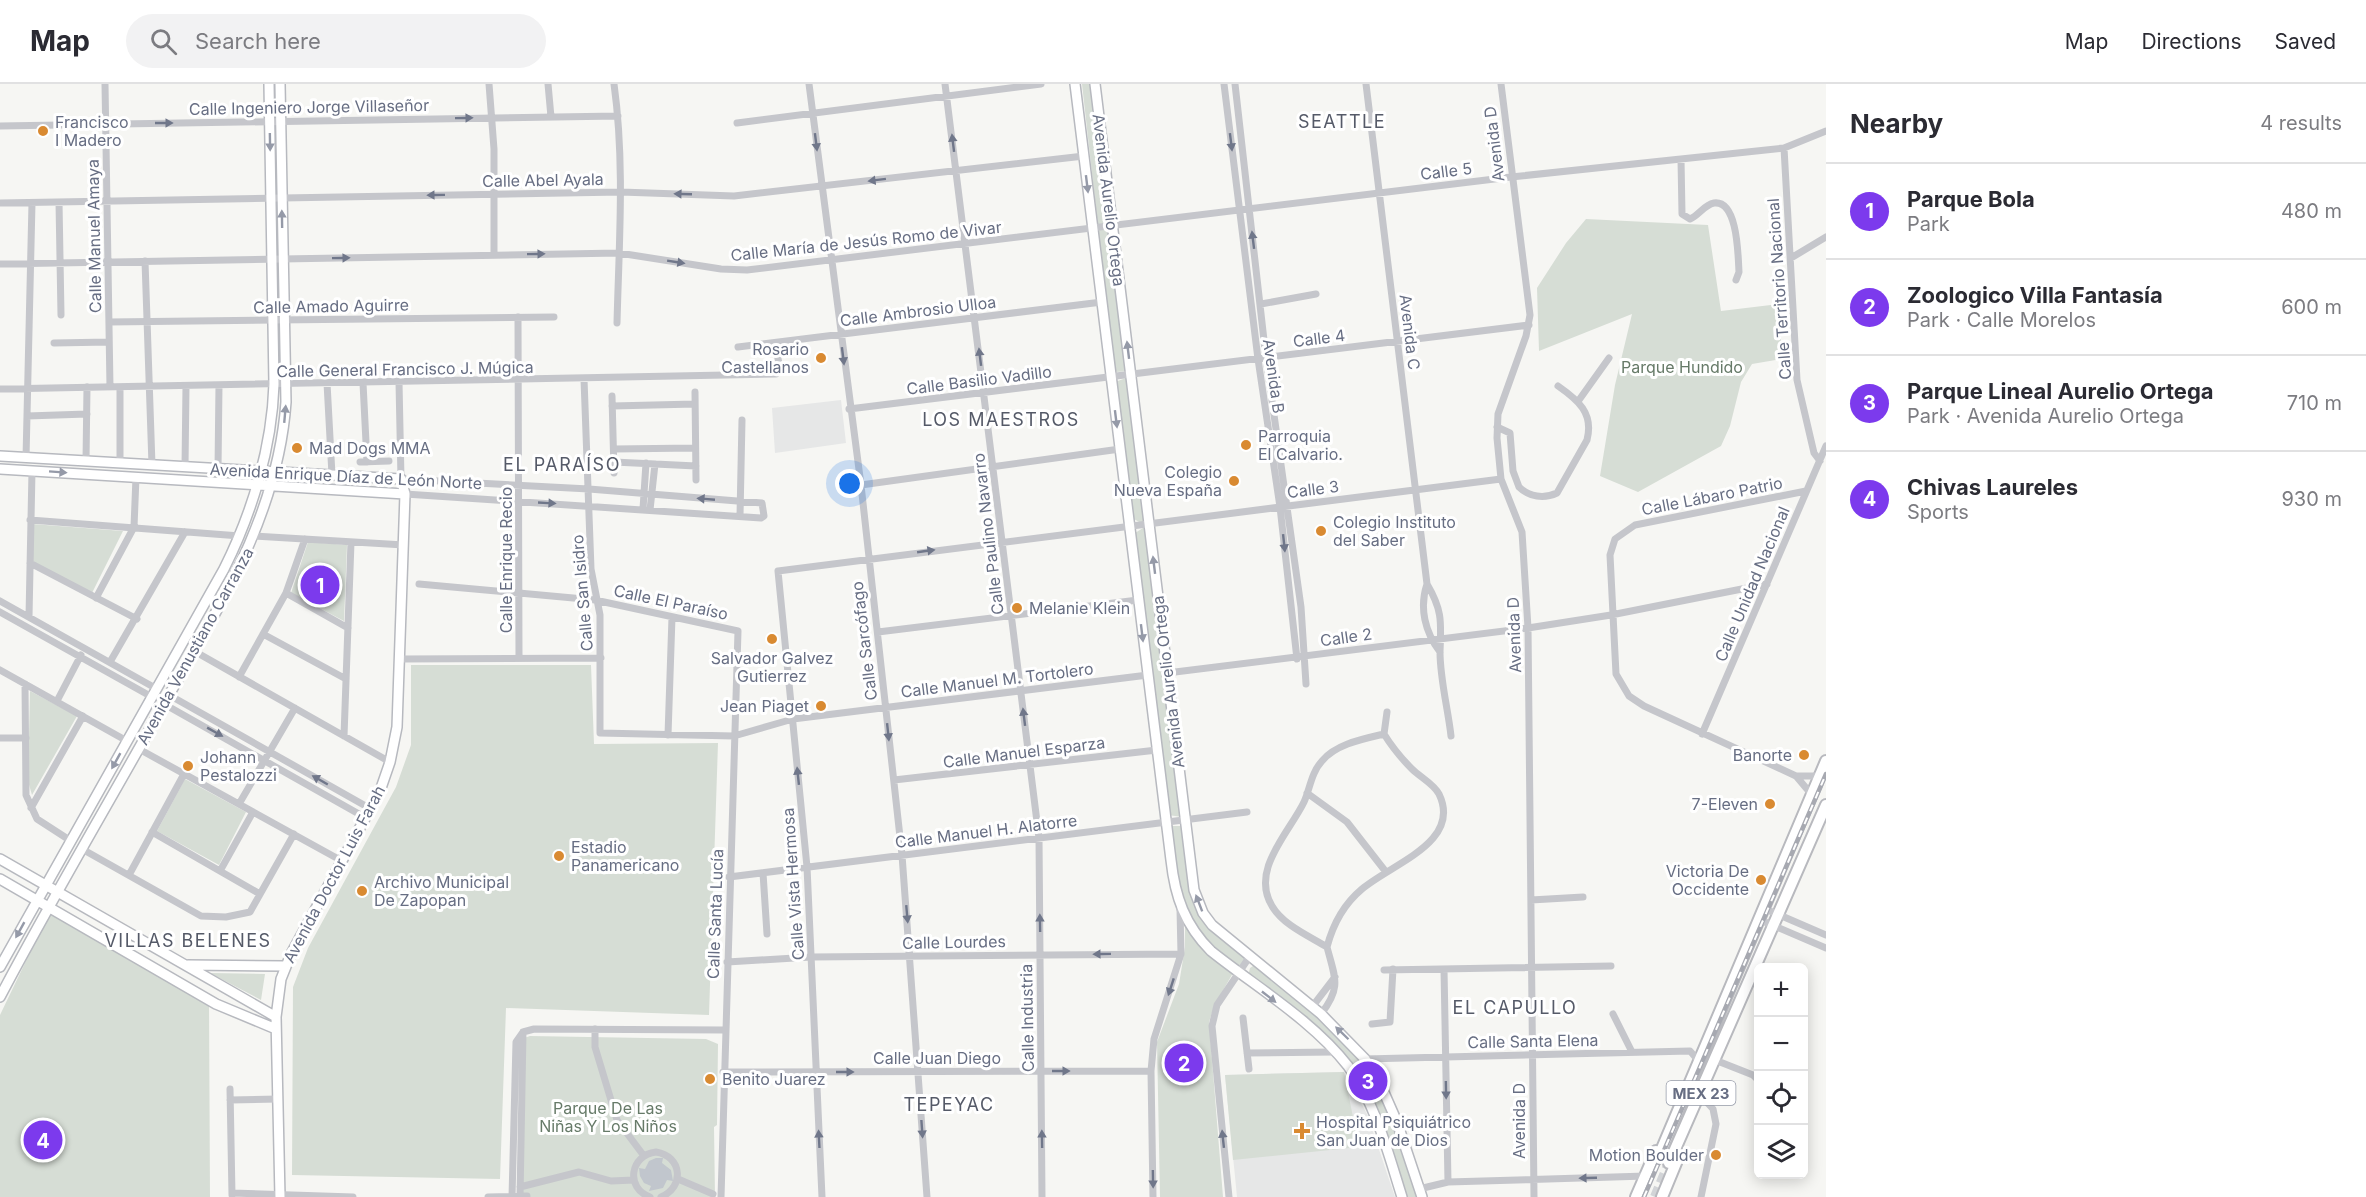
<!DOCTYPE html>
<html lang="en">
<head>
<meta charset="utf-8">
<style>
	body { margin:0; font-family:Inter,sans-serif; background:#f2f2f3; color:#2b2b33 }
	.controls { position:absolute; right:18px; bottom:18px; display:grid; overflow:hidden; border-radius:9px; box-shadow:0 3px 15px #0003 }
	.controls button { width:54px; height:54px; display:grid; place-items:center; padding:0; border:0; border-bottom:2px solid #e1e1e2; background:#fff; color:#2b2b33; font:30px sans-serif }
	.you { position:absolute; left:850px; top:400px; width:21px; height:21px; margin:-15px; border:4px solid #fff; border-radius:50%; background:#1a73e8; box-shadow:0 0 0 9px #1a73e833 }
	.badge { display:grid; place-items:center; width:39px; height:39px; border-radius:50%; background:#7c3aed; color:#fff; font-size:20px; font-weight:700 }
	.pin { position:absolute; translate:-50% -50%; border:3px solid #fff; box-shadow:0 2px 6px #0006 }
	.list { margin:0; padding:0; list-style:none }
	h2 { display:flex; justify-content:space-between; align-items:center; height:78px; margin:0; padding:0 24px; font-size:26px }
	h2 small { font-size:20px; font-weight:400; color:#7c7c81 }
	.list li { display:grid; grid-template-columns:39px 1fr auto; gap:18px; align-items:center; box-sizing:border-box; height:96px; padding:0 24px; border-top:2px solid #e1e1e2 }
	.list b { display:block; font-size:22px; white-space:nowrap }
	.list p { margin:0; font-size:20px; white-space:nowrap; color:#7c7c81 }
	.list em { font-size:20px; font-style:normal; color:#7c7c81 }
	.icon { flex:none; width:33px; height:33px; fill:none; stroke:currentColor; stroke-width:2; stroke-linecap:round; stroke-linejoin:round }
	.map { position:relative; flex:none; width:1826px; height:1113px; overflow:hidden }
	header { display:flex; align-items:center; gap:36px; box-sizing:border-box; height:84px; padding:0 30px; background:#fff; border-bottom:2px solid #e1e1e2 }
	header strong { font-size:28px }
	nav { display:flex; gap:33px; margin-inline-start:auto; font-size:21px }
	.search { width:420px; height:54px; background:#f2f2f3; display:flex; align-items:center; gap:15px; box-sizing:border-box; padding:0 21px; border-radius:33px; color:#7c7c81; font-size:22px }
	main { display:flex }
	aside { flex:1; background:#fff }
	.map>svg:first-child { display:block }
</style>
</head>
<body>
<header>
<strong>Map</strong>
<div class="search"><svg class="icon" aria-label="search" viewBox="0 0 24 24"><circle cx="10" cy="10" r="6"/><path d="M15 15l6 6"/></svg>Search here</div>
<nav><a>Map</a><a>Directions</a><a>Saved</a></nav>
</header>
<main>
<div class="map">
<svg width="1826" height="1113" viewBox="0 0 1826 1113">
	<rect width="100%" height="100%" fill="#f6f6f3"/>
	<path fill="#e6e7e7" d="M841,316l5,43 -71,10 -3,-45z
		M1344,988l23,42 28,83h-158l-12,-122z"/>
	<path fill="#d6ddd5" d="M1082,0h12l33,287 -10,1 -3,-3z
		M1586,135l122,6 13,86 58,-7 3,55 -30,5 -11,18 -11,44 -9,20 -83,46 -38,-16 15,-91 17,-71 -93,37 -2,-63 29,-45z
		M1126,294h4l18,143 -7,2 -9,-5 -17,-136z
		M32,440l91,7 -31,62 -61,-32z
		M1143,444l6,1 33,288 -14,-2 -33,-282z
		M308,458l39,3 -3,76 -53,-28z
		M411,581h180l3,79 124,-1 -9,272 -203,-7 -6,171 -208,-4 1,-188 15,-39 88,-161 15,-42z
		M30,607l47,25 -45,79 -4,-14z
		M185,695l61,33 -27,53 -62,-34z
		M1171,742h15l17,88 45,41 -9,12c-59,-44 -62,-71 -68,-141z
		M49,829l160,90 1,194h-210v-182z
		M1185,839l48,50 -19,33 -5,16 14,175h-63l-3,-155 22,-58 6,-37z
		M1256,880l53,43 52,49 21,34 38,107h-15l-55,-132 -102,-89 2,-8z
		M210,889l55,1 -4,26z
		M530,952l176,3 12,5 -1,81 -3,2 1,70h-194l3,-159z
		M1344,988l15,75 -126,13 -8,-85z"/>
	<path fill="#c1c6cd" d="M656,1074h7l-1,5 9,7 2,11 -6,-1 -4,8 -14,3 2,-5 -7,-3 -4,-7 -1,-8 6,1 4,-8z"/>
	<g fill="none" stroke-linecap="round" stroke-linejoin="round">
		<path stroke="#d2d4d7" stroke-width="10" stroke-dasharray="10 5" stroke-linecap="butt" d="M1655,1113l14,-34"/>
		<defs>
			<path id="secondary" d="M1075,0l96,776c4,37 14,65 40,91 45,36 101,69 137,115 28,38 40,87 54,131
				M1095,0l99,806 9,23 9,12 109,89 44,45 14,22 18,41 25,75
				M0,372l401,23 4,15 -8,233 -7,35 -10,29 -89,163 -10,25 -5,38 4,180
				M0,385l405,25
				M0,775l276,158
				M0,795l216,125 60,25
				M188,881l97,1
				M0,883l224,-398c28,-56 48,-121 50,-185l-5,-300
				M0,913c51,-97 107,-191 160,-286 55,-98 118,-193 126,-309l-6,-318"/>
			<path id="primary" d="M1658,1074l168,-397
				M1669,1079l157,-358
				M1636,1113l20,-46
				M1662,1113l16,-39"/>
		</defs>
		<use href="#secondary" stroke="#b7b9bf" stroke-width="12"/>
		<use href="#primary" stroke="#b8b9be" stroke-width="14"/>
		<path stroke="#c5c6cb" stroke-width="7" d="M105,0l5,303
			M489,0l5,65v106
			M548,0l3,33
			M614,0c11,79 5,159 3,239
			M809,0l52,401 41,370 25,342
			M945,0l94,754 3,359
			M1224,0l34,275 22,148 17,152
			M1235,0l31,274 35,249 5,77
			M1366,0l61,500c16,27 14,39 13,68 0,27 8,57 11,84
			M1501,0l29,231 -4,21 -28,78 -1,24 4,41 21,53 6,96 6,569
			M737,39l304,-39
			M0,42l618,-10
			M1784,64l13,232 17,73 6,8
			M1681,75l1,55 8,5c9,-4 14,-14 24,-16 24,-3 24,53 25,69l-3,8
			M59,118l2,113
			M0,119l621,-11 113,4 350,-40
			M1791,174l35,-21
			M145,177l7,204
			M0,180l619,-11 102,16 26,1 764,-93 273,-29 42,-17
			M1261,220l55,-10
			M518,233l1,341
			M109,238l445,-5
			M54,259l55,-1
			M738,263l364,-45
			M584,295l7,190 9,46v118l134,3 59,-17 355,-44
			M399,298l2,97 188,10 173,14 2,13 -3,2 -356,-24
			M327,299l5,92
			M363,299l4,79
			M0,305l776,-15 4,-5 -5,-26
			M695,308l1,88
			M612,312l2,77
			M1579,316l30,-42
			M612,322l83,-2
			M849,325l680,-84
			M27,332l60,-2
			M1497,343l13,6 3,38 6,16c10,10 25,12 38,6l30,-53c7,-27 -9,-40 -29,-54
			M614,365l81,-1
			M26,374l6,-255
			M86,377l1,-74
			M360,378l29,-1
			M614,378l82,4
			M120,379v-76
			M185,383l1,-81
			M218,385l1,-84
			M861,401l259,-36
			M1806,407l-171,34 -20,14 -5,16 6,119 13,22 15,10 152,70 16,19
			M643,425l3,-46
			M650,426l5,-46
			M740,432l2,-96
			M30,436l210,16
			M254,452l150,9
			M30,479l107,56
			M419,500l176,16 143,31 -17,566
			M1427,500c-8,24 -2,48 13,68
			M286,509l62,35
			M96,514l38,-71 2,-50
			M0,517l157,88
			M0,528l152,85
			M29,533l3,-146
			M878,548l260,-32
			M263,550l83,45
			M194,567l196,111
			M401,575l200,-1
			M110,578l75,-130
			M0,586l127,71
			M1167,589l361,-45 83,-13 156,-31
			M239,593l47,-84 19,-54
			M25,600l1,111 11,24 34,22
			M169,611l202,114
			M57,617l24,-46
			M164,620l202,114
			M1702,650l124,-288
			M668,651l4,-118
			M344,652l7,-194
			M0,654h26
			M139,665l203,112
			M1796,692h24
			M894,696l263,-30
			M1307,709l40,29 39,50
			M239,720l56,-96
			M31,724l52,-92
			M152,748l108,62
			M82,765l119,67 25,1 24,-5 44,-78
			M220,787l33,-59
			M763,789l4,61
			M129,791l55,-101
			M729,793l518,-65
			M1531,816l52,-3
			M1763,824l63,27
			M1758,835l68,29
			M1327,863c6,-23 17,-43 35,-58 31,-26 100,-47 77,-95 -5,-10 -19,-17 -27,-25 -11,-11 -20,-22 -28,-35l3,-22
			M727,878l84,-5 370,-3
			M1444,885l4,213
			M1384,886l227,-4
			M1312,923l23,-30
			M1321,930c21,-27 14,-36 6,-67 -18,-11 -44,-22 -55,-41 -22,-36 17,-73 32,-104 6,-13 7,-29 18,-41 14,-17 41,-22 62,-27
			M1613,930l19,38
			M1243,934l6,51
			M1372,940l18,-2 3,-53
			M595,945v18l22,73 27,36
			M1247,969l87,-1
			M1365,975l325,-8 7,8
			M1720,978l33,13 5,5
			M723,988l428,-1
			M230,1005l2,106
			M230,1016l48,-1
			M678,1095l35,15
			M520,1103l59,-15 32,9 23,-1
			M1419,1105l29,-7 198,-6
			M232,1109l121,4
			M488,1113l39,-1
			M512,1113l4,-155 7,-10 11,-3 190,1
			M520,1113l3,-165
			M650,1113c-25,-9 -20,-42 6,-45 26,4 29,35 5,45
			M822,1113l-15,-330 -29,-296 723,-92
			M1153,1113l-2,-126 3,-32 27,-85 -1,-45
			M1229,1113l-17,-171 5,-21 33,-49
			M1701,1113l15,-73 -3,-15 -10,-11"/>
		<use href="#secondary" stroke="#fff" stroke-width="9"/>
		<use href="#primary" stroke="#fff" stroke-width="10"/>
		<defs>
			<path id="rail" d="M1644,1113l182,-423"/>
		</defs>
		<use href="#rail" stroke="#a7a9b1" stroke-width="4.5"/>
		<use href="#rail" stroke="#fff" stroke-width="2" stroke-dasharray="7" stroke-linecap="butt"/>
	</g>
	<defs><path id="oneway-solid" d="M-6-.8H1V-3.2L6.5 0L1 3.2V.8H-6Z" transform="scale(1.5)"/></defs>
	<g fill="#70778a">
		<use href="#oneway-solid" transform="translate(464 34) rotate(-1)"/>
		<use href="#oneway-solid" transform="translate(164 39)"/>
		<use href="#oneway-solid" transform="translate(816 58) rotate(83)"/>
		<use href="#oneway-solid" transform="translate(1231 58) rotate(83)"/>
		<use href="#oneway-solid" transform="translate(953 59) rotate(-97)"/>
		<use href="#oneway-solid" transform="translate(877 96) rotate(173)"/>
		<use href="#oneway-solid" transform="translate(683 110) rotate(-178)"/>
		<use href="#oneway-solid" transform="translate(436 111) rotate(179)"/>
		<use href="#oneway-solid" transform="translate(1253 156) rotate(-97)"/>
		<use href="#oneway-solid" transform="translate(536 170) rotate(-1)"/>
		<use href="#oneway-solid" transform="translate(341 174) rotate(-1)"/>
		<use href="#oneway-solid" transform="translate(676 178) rotate(9)"/>
		<use href="#oneway-solid" transform="translate(843 272) rotate(83)"/>
		<use href="#oneway-solid" transform="translate(980 273) rotate(-97)"/>
		<use href="#oneway-solid" transform="translate(706 415) rotate(-175)"/>
		<use href="#oneway-solid" transform="translate(547 419) rotate(3)"/>
		<use href="#oneway-solid" transform="translate(1284 459) rotate(84)"/>
		<use href="#oneway-solid" transform="translate(926 467) rotate(-8)"/>
		<use href="#oneway-solid" transform="translate(1024 633) rotate(-97)"/>
		<use href="#oneway-solid" transform="translate(215 648) rotate(29)"/>
		<use href="#oneway-solid" transform="translate(888 648) rotate(84)"/>
		<use href="#oneway-solid" transform="translate(798 692) rotate(-96)"/>
		<use href="#oneway-solid" transform="translate(320 696) rotate(-150)"/>
		<use href="#oneway-solid" transform="translate(907 830) rotate(85)"/>
		<use href="#oneway-solid" transform="translate(1040 839) rotate(-91)"/>
		<use href="#oneway-solid" transform="translate(1102 870) rotate(179)"/>
		<use href="#oneway-solid" transform="translate(1171 903) rotate(108)"/>
		<use href="#oneway-solid" transform="translate(1061 987)"/>
		<use href="#oneway-solid" transform="translate(845 988)"/>
		<use href="#oneway-solid" transform="translate(1446 1006) rotate(89)"/>
		<use href="#oneway-solid" transform="translate(922 1045) rotate(86)"/>
		<use href="#oneway-solid" transform="translate(819 1055) rotate(-93)"/>
		<use href="#oneway-solid" transform="translate(1042 1055) rotate(-91)"/>
		<use href="#oneway-solid" transform="translate(1223 1055) rotate(-96)"/>
		<use href="#oneway-solid" transform="translate(1588 1094) rotate(178)"/>
		<use href="#oneway-solid" transform="translate(1153 1095) rotate(89)"/>
	</g>
	<g fill="#959aa8">
		<use href="#oneway-solid" transform="translate(270 58) rotate(89)"/>
		<use href="#oneway-solid" transform="translate(1087 100) rotate(83)"/>
		<use href="#oneway-solid" transform="translate(282 135) rotate(-91)"/>
		<use href="#oneway-solid" transform="translate(1128 266) rotate(-97)"/>
		<use href="#oneway-solid" transform="translate(285 330) rotate(-85)"/>
		<use href="#oneway-solid" transform="translate(1116 335) rotate(83)"/>
		<use href="#oneway-solid" transform="translate(58 388) rotate(4)"/>
		<use href="#oneway-solid" transform="translate(1154 481) rotate(-97)"/>
		<use href="#oneway-solid" transform="translate(1142 549) rotate(83)"/>
		<use href="#oneway-solid" transform="translate(116 677) rotate(119)"/>
		<use href="#oneway-solid" transform="translate(1199 819) rotate(-111)"/>
		<use href="#oneway-solid" transform="translate(20 846) rotate(119)"/>
		<use href="#oneway-solid" transform="translate(1269 913) rotate(38)"/>
		<use href="#oneway-solid" transform="translate(1342 949) rotate(-136)"/>
	</g>
	<g fill="#d98a31" stroke="#fff" stroke-width="2">
		<circle cx="43" cy="47" r="6"/>
		<circle cx="821" cy="274" r="6"/>
		<circle cx="1246" cy="361" r="6"/>
		<circle cx="297" cy="364" r="6"/>
		<circle cx="1234" cy="397" r="6"/>
		<circle cx="1321" cy="447" r="6"/>
		<circle cx="1017" cy="524" r="6"/>
		<circle cx="772" cy="555" r="6"/>
		<circle cx="821" cy="622" r="6"/>
		<circle cx="1804" cy="671" r="6"/>
		<circle cx="188" cy="682" r="6"/>
		<circle cx="1770" cy="720" r="6"/>
		<circle cx="559" cy="772" r="6"/>
		<circle cx="1761" cy="796" r="6"/>
		<circle cx="362" cy="807" r="6"/>
		<circle cx="710" cy="995" r="6"/>
		<path d="M1299 1038h6v6h6v6h-6v6h-6v-6h-6v-6h6z"/>
		<circle cx="1716" cy="1071" r="6"/>
	</g>
	<g text-anchor="middle" dominant-baseline="central" stroke-width="6" stroke-linejoin="round" paint-order="stroke">
		<rect fill="#fff" stroke="#959aa8" stroke-width="1.5" x="1666.5" y="997" width="69" height="24" rx="4.5"/>
		<g font-size="15" font-weight="bold" fill="#676e83">
			<text x="1701" y="1009">MEX 23</text>
		</g>
		<g font-size="16" fill="#676e83" stroke="#fff">
			<text transform="translate(309 23) rotate(-1)">Calle Ingeniero Jorge Villaseñor</text>
			<text transform="translate(1494 60) rotate(-97)">Avenida D</text>
			<text transform="translate(1446 87) rotate(-7)">Calle 5</text>
			<text transform="translate(543 96) rotate(-1)">Calle Abel Ayala</text>
			<text transform="translate(1109 116) rotate(83)">Avenida Aurelio Ortega</text>
			<text transform="translate(94 152) rotate(-91)">Calle Manuel Amaya</text>
			<text transform="translate(866 157) rotate(-6)">Calle María de Jesús Romo de Vivar</text>
			<text transform="translate(1779 205) rotate(-94)">Calle Territorio Nacional</text>
			<text transform="translate(331 222) rotate(-1)">Calle Amado Aguirre</text>
			<text transform="translate(918 227) rotate(-7)">Calle Ambrosio Ulloa</text>
			<text transform="translate(1410 248) rotate(83)">Avenida C</text>
			<text transform="translate(1319 254) rotate(-7)">Calle 4</text>
			<text transform="translate(405 285) rotate(-1)">Calle General Francisco J. Múgica</text>
			<text transform="translate(1274 292) rotate(82)">Avenida B</text>
			<text transform="translate(979 296) rotate(-7)">Calle Basilio Vadillo</text>
			<text transform="translate(346 392) rotate(3)">Avenida Enrique Díaz de León Norte</text>
			<text transform="translate(1313 405) rotate(-7)">Calle 3</text>
			<text transform="translate(1712 412) rotate(-11)">Calle Lábaro Patrio</text>
			<text transform="translate(988 450) rotate(-97)">Calle Paulino Navarro</text>
			<text transform="translate(506 476) rotate(-90)">Calle Enrique Recio</text>
			<text transform="translate(1752 500) rotate(-67)">Calle Unidad Nacional</text>
			<text transform="translate(582 509) rotate(-95)">Calle San Isidro</text>
			<text transform="translate(671 518) rotate(12)">Calle El Paraíso</text>
			<text transform="translate(1514 551) rotate(-92)">Avenida D</text>
			<text transform="translate(1346 553) rotate(-8)">Calle 2</text>
			<text transform="translate(864 557) rotate(-97)">Calle Sarcófago</text>
			<text transform="translate(195 562) rotate(-61)">Avenida Venustiano Carranza</text>
			<text transform="translate(997 596) rotate(-7)">Calle Manuel M. Tortolero</text>
			<text transform="translate(1168 598) rotate(-97)">Avenida Aurelio Ortega</text>
			<text transform="translate(1024 668) rotate(-7)">Calle Manuel Esparza</text>
			<text transform="translate(986 747) rotate(-7)">Calle Manuel H. Alatorre</text>
			<text transform="translate(334 790) rotate(-62)">Avenida Doctor Luis Farah</text>
			<text transform="translate(793 800) rotate(-94)">Calle Vista Hermosa</text>
			<text transform="translate(715 830) rotate(-88)">Calle Santa Lucía</text>
			<text transform="translate(954 858) rotate(-1)">Calle Lourdes</text>
			<text transform="translate(1027 934) rotate(-91)">Calle Industria</text>
			<text transform="translate(1533 957) rotate(-1)">Calle Santa Elena</text>
			<text x="937" y="974">Calle Juan Diego</text>
			<text transform="translate(1519 1037) rotate(-90)">Avenida D</text>
		</g>
		<g font-size="16" fill="#676e83" stroke="#fff" text-anchor="start">
			<text x="55" y="38">Francisco<tspan x="55" dy="18">I Madero</tspan></text>
			<text x="809" y="265" text-anchor="end">Rosario<tspan x="809" dy="18">Castellanos</tspan></text>
			<text x="1258" y="352">Parroquia<tspan x="1258" dy="18">El Calvario.</tspan></text>
			<text x="309" y="364">Mad Dogs MMA</text>
			<text x="1222" y="388" text-anchor="end">Colegio<tspan x="1222" dy="18">Nueva España</tspan></text>
			<text x="1333" y="438">Colegio Instituto<tspan x="1333" dy="18">del Saber</tspan></text>
			<text x="1029" y="524">Melanie Klein</text>
			<text x="772" y="574" text-anchor="middle">Salvador Galvez<tspan x="772" dy="18">Gutierrez</tspan></text>
			<text x="809" y="622" text-anchor="end">Jean Piaget</text>
			<text x="1792" y="671" text-anchor="end">Banorte</text>
			<text x="200" y="673">Johann<tspan x="200" dy="18">Pestalozzi</tspan></text>
			<text x="1758" y="720" text-anchor="end">7-Eleven</text>
			<text x="571" y="763">Estadio<tspan x="571" dy="18">Panamericano</tspan></text>
			<text x="1749" y="787" text-anchor="end">Victoria De<tspan x="1749" dy="18">Occidente</tspan></text>
			<text x="374" y="798">Archivo Municipal<tspan x="374" dy="18">De Zapopan</tspan></text>
			<text x="722" y="995">Benito Juarez</text>
			<text x="1316" y="1038">Hospital Psiquiátrico<tspan x="1316" dy="18">San Juan de Dios</tspan></text>
			<text x="1704" y="1071" text-anchor="end">Motion Boulder</text>
		</g>
		<g font-size="16" fill="#667a68" stroke="#fff">
			<text x="1682" y="283">Parque Hundido</text>
			<text x="608" y="1024">Parque De Las<tspan x="608" dy="18">Niñas Y Los Niños</tspan></text>
		</g>
		<g font-size="18" letter-spacing="1.5" fill="#555a68" stroke="#fff">
			<text x="1342" y="37">SEATTLE</text>
			<text x="1001" y="335">LOS MAESTROS</text>
			<text x="562" y="380">EL PARAÍSO</text>
			<text x="188" y="856">VILLAS BELENES</text>
			<text x="1515" y="923">EL CAPULLO</text>
			<text x="949" y="1020">TEPEYAC</text>
		</g>
	</g>
</svg>
<div class="controls">
<button>+</button>
<button>−</button>
<button><svg class="icon" aria-label="locate" viewBox="0 0 24 24"><circle cx="12" cy="12" r="6"/><path d="M12 2v4M12 18v4M2 12h4M18 12h4"/></svg></button>
<button><svg class="icon" aria-label="layers" viewBox="0 0 24 24"><path d="M12 4l9 5-9 5-9-5zM3 14l9 5 9-5"/></svg></button>
</div>
<div class="you"></div>
<div class="pin badge" style="left:320px;top:501px">1</div>
<div class="pin badge" style="left:1184px;top:979px">2</div>
<div class="pin badge" style="left:1368px;top:997px">3</div>
<div class="pin badge" style="left:43px;top:1056px">4</div>
</div>
<aside>
<h2>Nearby<small>4 results</small></h2>
<ul class="list">
<li><span class="badge">1</span><div><b>Parque Bola</b><p>Park</p></div><em>480 m</em></li>
<li><span class="badge">2</span><div><b>Zoologico Villa Fantasía</b><p>Park · Calle Morelos</p></div><em>600 m</em></li>
<li><span class="badge">3</span><div><b>Parque Lineal Aurelio Ortega</b><p>Park · Avenida Aurelio Ortega</p></div><em>710 m</em></li>
<li><span class="badge">4</span><div><b>Chivas Laureles</b><p>Sports</p></div><em>930 m</em></li>
</ul>
</aside>
</main>
</body>
</html>
